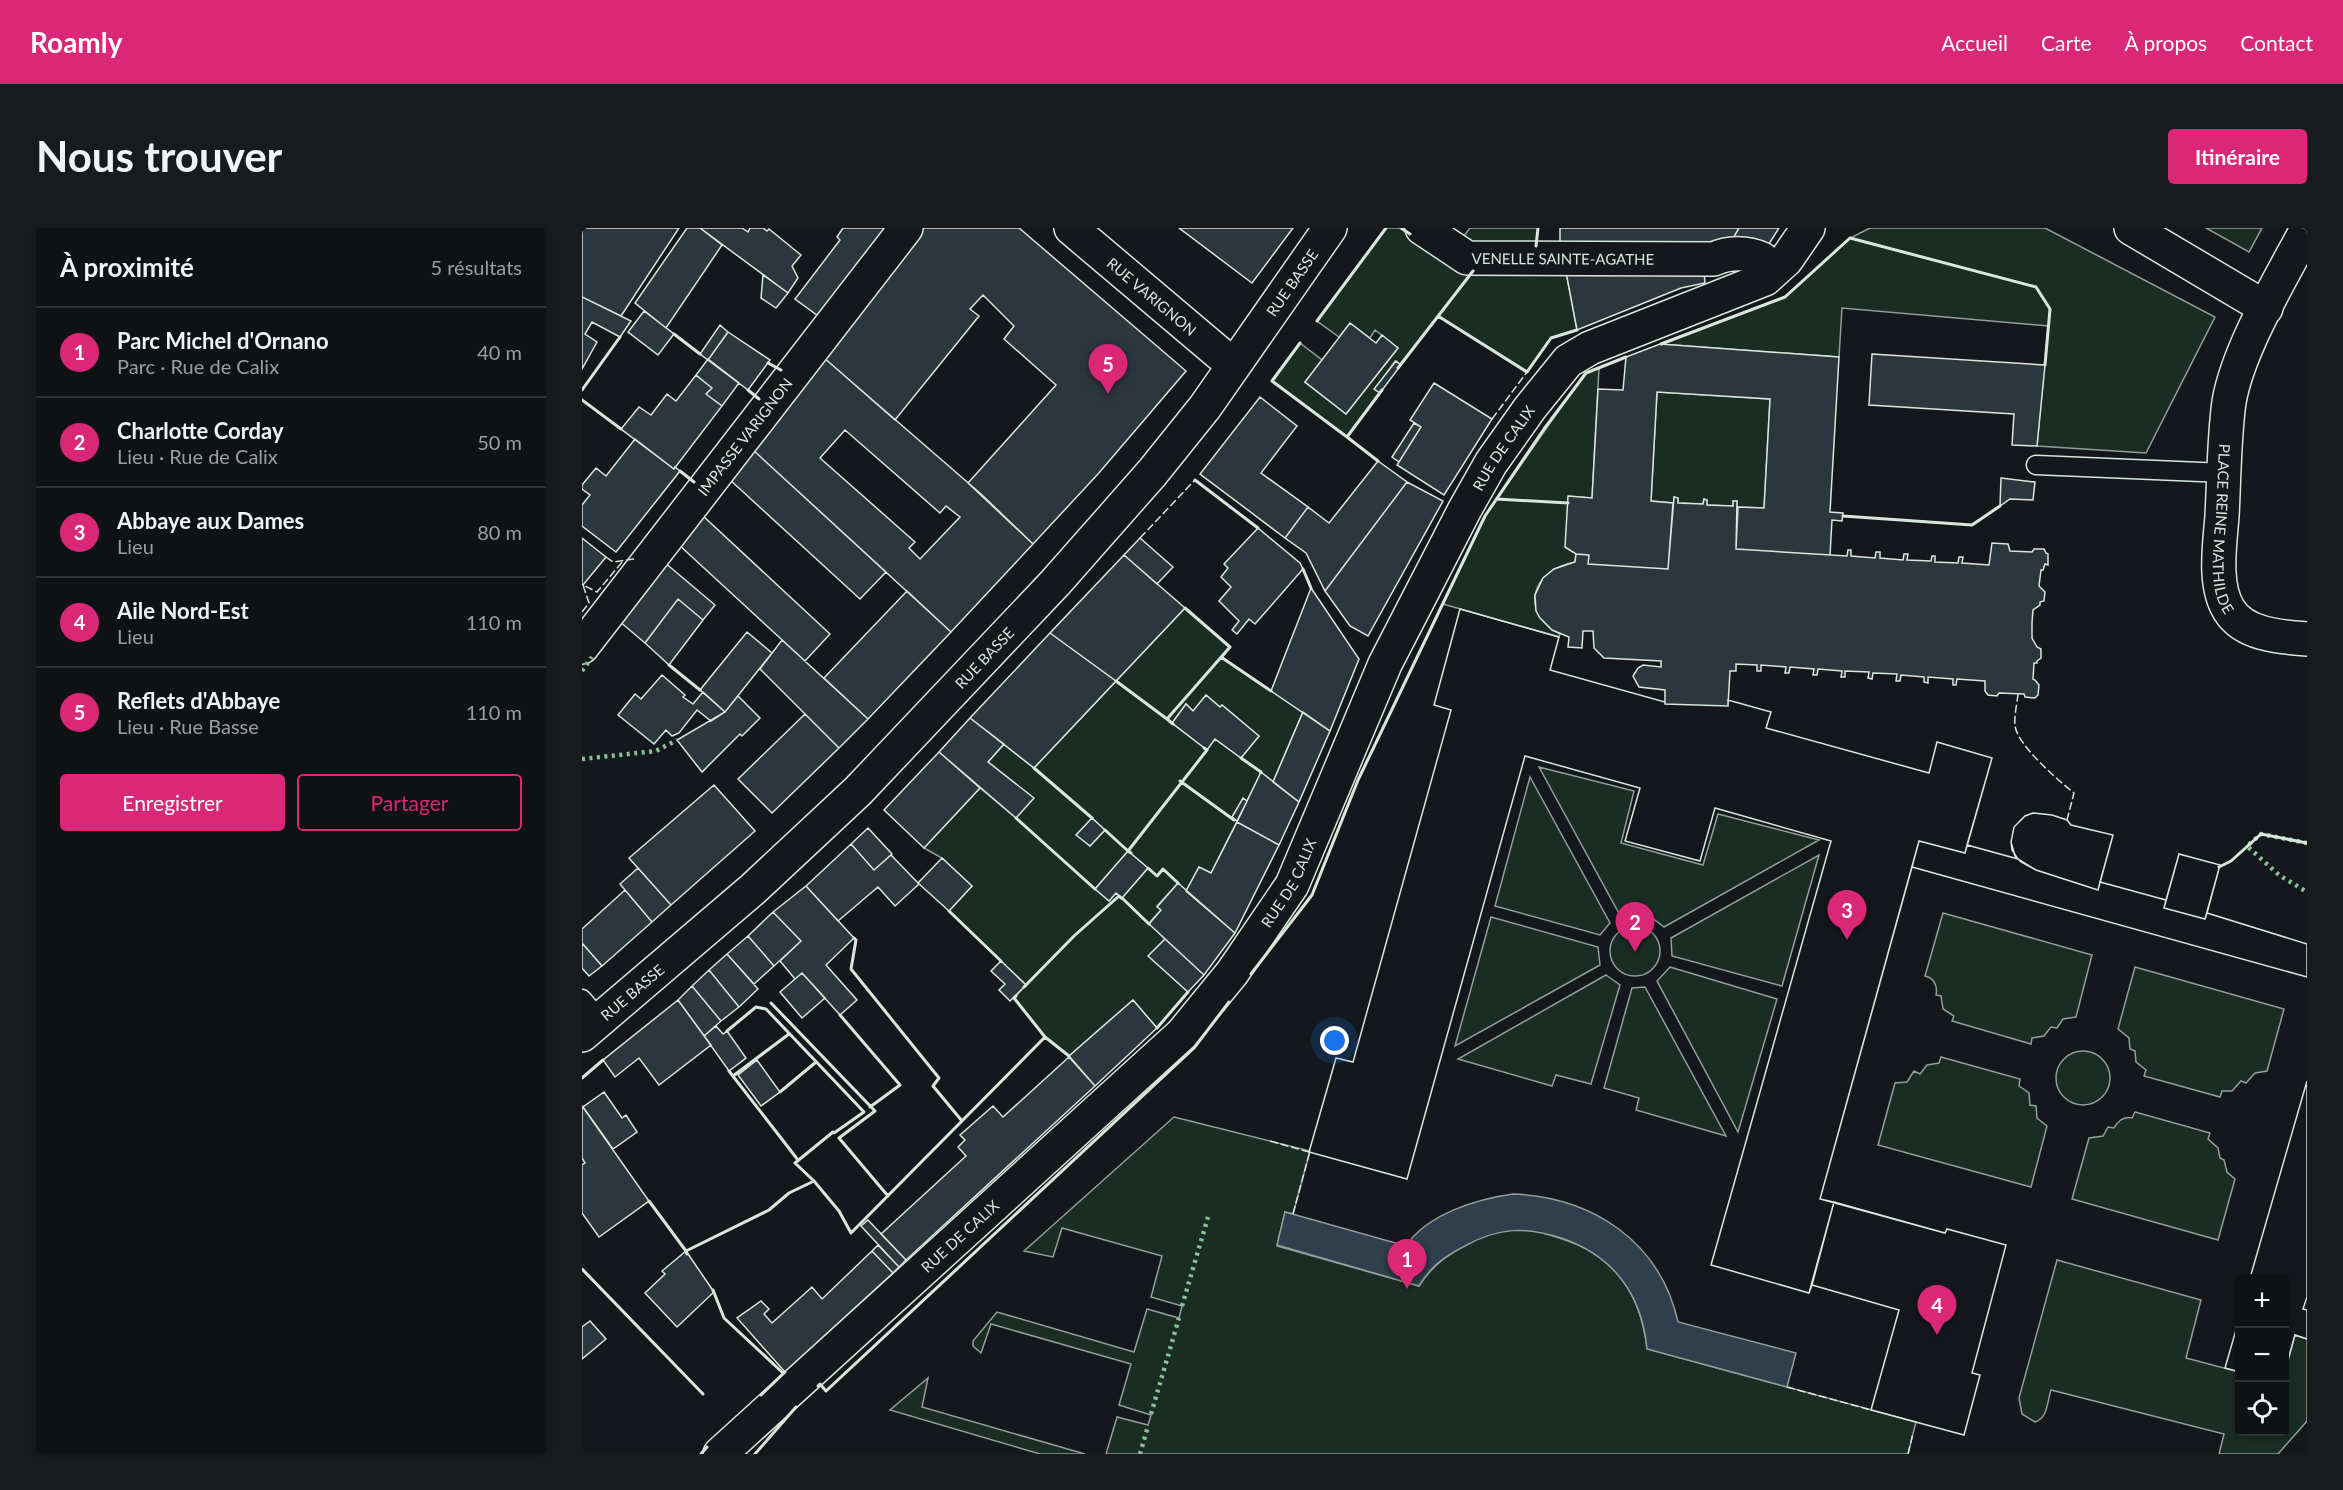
<!DOCTYPE html>
<html lang="fr">
<head>
<meta charset="utf-8">
<style>
	body { margin:0; font-family:Lato,sans-serif; background:#181b1e; color:#f1f3f6 }
	.controls { position:absolute; right:18px; bottom:18px; display:grid; overflow:hidden; border-radius:6px; box-shadow:0 3px 9px #0003 }
	.controls button { width:54px; height:54px; display:grid; place-items:center; padding:0; border:0; border-bottom:2px solid #2f3234; background:#0f1215; color:#f1f3f6; font:30px sans-serif }
	.you { position:absolute; left:753px; top:813px; width:21px; height:21px; margin:-15px; border:4px solid #fff; border-radius:50%; background:#1a73e8; box-shadow:0 0 0 9px #1a73e833 }
	.badge { display:grid; place-items:center; width:39px; height:39px; border-radius:50%; background:#db2777; color:#fff; font-size:20px; font-weight:700 }
	.pin { position:absolute; translate:-50% -50px; filter:drop-shadow(0 2px 3px #0008) }
	.pin::after { content:''; position:absolute; top:32px; width:21px; height:18px; background:inherit; clip-path:polygon(0 0,100% 0,50% 100%) }
	.list { margin:0; padding:0; list-style:none }
	h2 { display:flex; justify-content:space-between; align-items:center; height:78px; margin:0; padding:0 24px; font-size:26px }
	h2 small { font-size:20px; font-weight:400; color:#9b9ea0 }
	.list li { display:grid; grid-template-columns:39px 1fr auto; gap:18px; align-items:center; box-sizing:border-box; height:90px; padding:0 24px; border-top:2px solid #2f3234 }
	.list b { display:block; font-size:22px; white-space:nowrap }
	.list p { margin:0; font-size:20px; white-space:nowrap; color:#9b9ea0 }
	.list em { font-size:20px; font-style:normal; color:#9b9ea0 }
	.actions { display:flex; gap:12px; padding:18px 24px }
	.actions a { flex:1; padding:14px 0; border:2px solid #db2777; border-radius:6px; text-align:center; font-size:21px; color:#db2777 }
	.actions .main { background:#db2777; color:#fff }
	.icon { flex:none; width:33px; height:33px; fill:none; stroke:currentColor; stroke-width:2; stroke-linecap:round; stroke-linejoin:round }
	.map { position:relative; flex:none; width:1725px; height:1226px; overflow:hidden; border-radius:6px }
	header { display:flex; align-items:center; gap:36px; box-sizing:border-box; height:84px; padding:0 30px; background:#db2777; color:#fff }
	header strong { font-size:28px }
	nav { display:flex; gap:33px; margin-inline-start:auto; font-size:21px }
	.intro { display:flex; align-items:center; justify-content:space-between; box-sizing:border-box; height:144px; padding:0 36px }
	h1 { margin:0; font-size:42px }
	.button { padding:15px 27px; border-radius:6px; background:#db2777; color:#fff; font-size:21px; font-weight:700 }
	main { display:flex; gap:36px; padding:0 36px }
	aside { flex:1; background:#0f1215; border-radius:6px; box-shadow:0 3px 9px #0003 }
	.map>svg:first-child { display:block }
</style>
</head>
<body>
<header>
<strong>Roamly</strong>
<nav><a>Accueil</a><a>Carte</a><a>À propos</a><a>Contact</a></nav>
</header>
<div class="intro"><h1>Nous trouver</h1><a class="button">Itinéraire</a></div>
<main>
<aside>
<h2>À proximité<small>5 résultats</small></h2>
<ul class="list">
<li><span class="badge">1</span><div><b>Parc Michel d'Ornano</b><p>Parc · Rue de Calix</p></div><em>40 m</em></li>
<li><span class="badge">2</span><div><b>Charlotte Corday</b><p>Lieu · Rue de Calix</p></div><em>50 m</em></li>
<li><span class="badge">3</span><div><b>Abbaye aux Dames</b><p>Lieu</p></div><em>80 m</em></li>
<li><span class="badge">4</span><div><b>Aile Nord-Est</b><p>Lieu</p></div><em>110 m</em></li>
<li><span class="badge">5</span><div><b>Reflets d'Abbaye</b><p>Lieu · Rue Basse</p></div><em>110 m</em></li>
</ul>
<div class="actions"><a class="main">Enregistrer</a><a>Partager</a></div>
</aside>
<div class="map">
<svg width="1725" height="1226" viewBox="0 0 1725 1226">
	<rect width="100%" height="100%" fill="#14181c"/>
	<path fill="#1a2d24" stroke="#939e99" stroke-width="1.5" fill-rule="evenodd" d="M804,0h15l64,42 101,2 11,58 -26,8 -24,34 -89,-56 -37,49 -6,-4 -20,28 5,4 -33,44 -75,-56 28,-38 22,17 -17,22 41,32 52,-66 -23,-18 -5,8 -20,-15 -11,14 -22,-16z
		M888,0h68l-2,18 -67,-1 -8,-5z
		M1288,0h175l170,89 -69,136 -109,-7 11,-120 -206,-18 -3,49 -179,-13 125,-47 65,-59z
		M1624,0h56l-13,24z
		M1017,140l-7,130 -23,-2 -1,51 8,7 -1,8c-43,8 -57,49 -15,72l-1,3 -116,-33 42,-88 12,-17 88,-126z
		M1075,164l113,7 -6,109 -27,-1v-6h-4v5l-26,-1v-5l-3,-1 -1,5 -25,-1v-5l-4,-1v6l-23,-2z
		M603,380l45,39 -8,11 81,54 -30,70 -12,-9 -14,28 -4,-2 -11,18 5,4 -26,52 -12,-6 -13,24 -8,-8 -21,23 4,4 -12,13 16,16 -16,17 39,36 -31,36 -24,-28 -64,56 -24,-19 -31,-39 12,-13 -77,-74 23,-25 -30,-28 -18,-10 56,-60 36,30 17,-20 -45,-36 16,-18 30,24zM624,467l14,12 2,-2 37,31 -18,22 -26,-19 -9,10 -34,-26 14,-19 7,7zM510,590l13,12 -15,16 -13,-11zM546,623l20,17 -26,30 -6,-5 -7,8 -14,-12z
		M957,539l95,24 -13,52 82,22 15,-51 101,26 -155,87c-14,-12 -25,-16 -43,-10z
		M948,549l80,146 -10,12 -105,-29z
		M1237,627l-37,131 -110,-30 -1,-18z
		M1361,685l149,42 -16,62 -13,2 -6,9 -6,-1 -7,9 -12,2 -1,6 -79,-23 2,-5 -11,-7 -2,-13 -5,-1c2,-9 -2,-17 -11,-19z
		M909,689l107,30 2,18 -145,81z
		M1028 723a25 25 0 1 1 50 0a25 25 0 1 1-50 0Z
		M1088,739l107,32 -39,133 -81,-151z
		M1553,739l149,42 -17,62 -12,2 -9,10 -5,-2 -9,10h-10l-2,6 -76,-21 2,-6 -10,-8 -1,-11 -5,-2 -1,-11 -11,-9z
		M1024,747l14,10 -29,99 -35,-9 -4,11 -94,-27z
		M1063,759l81,149 -90,-26 3,-12 -35,-10 28,-100z
		M1474 850a27 27 0 1 1 54 0a27 27 0 1 1-54 0Z
		M1359,829l79,22 -1,7 10,7 1,12 6,1 1,12 10,8 -16,61 -153,-42 17,-62 12,-1 7,-11 6,3 7,-9 12,-2z
		M1553,884l75,21 -2,6 10,9 2,10 4,2 3,12 8,7 -17,61 -146,-41 17,-61 14,-2 5,-9 6,1c4,-7 9,-12 18,-10z
		M592,889l136,34 -17,63 -8,-2 -8,34 142,40c19,-30 60,-55 95,-57 19,0 37,6 54,12 17,6 34,14 46,28 20,22 30,52 33,80l269,73 -8,32h-802l11,-37 31,8 3,-10 -32,-10 12,-41 -140,-40 -10,29 -8,-7v-5l24,-29 137,40 13,-43 32,9 3,-12 -31,-9 11,-41 -100,-28 -9,29 -29,-6z
		M1475,1032l144,40 -15,58 53,14 1,60h44l1,-59 10,-38 12,4v82l-29,33h-59l5,-20 -173,-44c-4,12 -3,28 -16,32l-13,-8 -3,-16z
		M346,1150l-6,29 163,47h-45l-150,-44z"/>
	<path fill="#2f3f4d" stroke="#939e99" stroke-width="1.5" d="M931,966c79,3 147,47 165,128l118,31 -9,34 -140,-38c-5,-54 -33,-92 -83,-110 -39,-13 -66,-12 -101,8 -19,10 -33,20 -44,39l-142,-41 8,-33 121,34c21,-32 71,-47 107,-52z"/>
	<path fill="#2c363c" stroke="#d8e6dc" stroke-width="1.5" fill-rule="evenodd" d="M0,0h97l-58,88 -39,-19z
		M105,0h13l22,17 -56,83 -31,-25z
		M118,0h42l6,4 2,-4h13l4,3 2,-2 32,26 -9,11 6,12 -10,15z
		M261,0h46l-68,90 -26,-19 45,-59 -3,-3z
		M339,0h98l167,143 -88,103 -65,70 -65,-61 88,-98 -52,-46 10,-13 -31,-31 -13,14 9,7 -84,104 -72,-63z
		M597,0h114l-41,55z
		M978,0h179l-11,19 -168,-1z
		M1157,0h40l-12,19h-39z
		M1122,43l1,12 -24,5 -104,42 -11,-58z
		M181,47l25,18 -12,15 -15,-10z
		M0,69l49,24 -11,16 -28,-15 -7,12 12,8 -15,27z
		M62,83l30,23 -16,21 -30,-23z
		M768,95l26,20 6,-8 16,13 -52,66 -41,-32z
		M138,97l8,7 -20,28 -8,-6z
		M146,104l42,28 -22,30 -40,-30z
		M1078,116l179,13 -9,155 13,1 -1,8 -10,-1 -2,35 -94,-6 2,-42 26,1 6,-109 -113,-7 -6,109 22,2 -5,66 -80,-5 1,-9 -13,-1 -11,-7 3,-51 24,2 6,-109 25,1 3,-33z
		M1290,126l173,11 -8,81 -25,-1 2,-31 -145,-9z
		M241,129l158,137 52,50 -82,88 -199,-183zM263,202l95,83 6,-7 14,11 -40,42 -11,-11 6,-6 -95,-84z
		M126,131l31,24 -17,23 -16,-12 6,-6 -16,-13z
		M814,133l5,4 -21,28 -6,-4z
		M114,147l16,13 -6,6 16,12 -48,63 -53,-40 18,-22 12,8 16,-21 9,7z
		M852,155l58,36 -48,76 -47,-30 24,-38 -11,-7z
		M678,169l37,29 -36,47 47,34 -23,31 -85,-64z
		M832,195l7,4 -22,35 -7,-5z
		M53,211l39,30 1,-2 5,4 -64,81 -34,-26v-21l8,-10 -8,-6v-4l14,-17 10,8z
		M170,221l134,123 -26,27 -131,-120z
		M796,233l29,21 -82,109 -19,-38 -21,-15 23,-31 21,16z
		M1419,250l34,4 -2,18 -23,-1 -10,7z
		M825,254l36,19 -75,135 -18,-10 -25,-35z
		M1092,269l4,1v5l25,1 1,-5 3,1v5l26,1v-5h4l-1,48 111,7 1,-6h3v6l24,2 1,-6h4v6l23,2 1,-6h4l-1,6 24,1 1,-5h3v6l23,1 1,-6h4l-1,6 27,2 3,-22 16,1 2,7 22,1 2,-3h10l2,4 2,1v11l-3,-1 -2,6h-2l-2,16 6,6 -1,9 -4,1v3l-7,5 -1,13v15l5,9 4,2v9l-4,3v2h-3l-1,16 2,1 4,5 -1,10 -3,3 -10,-1 -1,-3 -25,-1 -2,3 -9,-1 -3,-4v-10l-28,-2 -1,6h-3v-6l-25,-2v6l-4,-1v-5l-23,-2 -1,6h-4l1,-7 -24,-1 -1,6 -4,-1 1,-6 -24,-1v6h-4l1,-6 -24,-2 -1,6h-4l1,-6 -24,-2 -1,6h-4l1,-6 -25,-2v6h-4v-6l-21,-1v7h-6l-2,35 -63,-2v-14l-26,-3 -6,-11 5,-8 5,-3 18,2v-6l-57,-3 -10,-10 -1,-17h-10l-1,17 -14,-1 1,-10 -17,-7 -12,-12 -4,-7 -1,-16 8,-17 11,-9 21,-7 1,-8 13,1 -1,9 80,5z
		M120,287l128,119 -25,27 -126,-116z
		M676,300l42,35 3,6 -48,55 -6,-5 -12,15 -5,-4 7,-9 -20,-20 12,-14 -10,-10 7,-9 -4,-4z
		M0,310l24,19 -23,28 -1,-1z
		M558,310l33,29 -16,17 -33,-29z
		M542,327l61,53 -69,73 -66,-48z
		M82,334l51,43 -12,15 -25,-21 -33,44 -26,-22z
		M729,360l48,71 -29,72 -59,-40z
		M325,363l44,41 -83,87 -44,-41z
		M96,371l25,21 -34,45 -24,-22z
		M878,381l99,28 -9,33 115,32v2l63,2v-6l43,12 -5,16 163,45 8,-31 55,16 -25,87 51,14 -6,-9 -1,-8 3,-15 11,-11 8,-3 19,2 15,5 4,5 42,10 -13,47 66,18 13,-46 41,11 -13,48 100,31v33l-395,-110 -92,332 125,34 2,-4 59,16 -34,128 8,2 -16,60 -93,-25 28,-100 -87,-25 -3,8 -98,-28 120,-424 -116,-33 -15,53 -75,-20 15,-53 -115,-32 -118,423 -98,-27 27,-94 17,4 98,-352 -17,-5z
		M878,381l99,28 -9,33 115,32v2l63,2v-6l43,12 -5,16 163,45 8,-31 55,16 -27,95 -46,-12 -99,358 14,3 -25,91 -98,-28 120,-424 -116,-33 -15,53 -75,-20 15,-53 -115,-32 -118,423 -98,-27 27,-94 17,4 98,-352 -17,-5z
		M165,404l25,21 -47,59 -25,-22z
		M468,405l66,48 -82,87 -64,-50z
		M200,412l86,79 -29,29 -79,-79z
		M80,447l23,20 -2,2 10,7 10,-12 22,20 -14,9 -14,-11 -18,23 -7,3 -6,-6 -12,14 -36,-29 17,-21 6,5z
		M624,467l14,12 2,-2 37,31 -18,22 -26,-19 -8,11 -35,-27 14,-19 7,7z
		M156,468l22,22 -18,18 -2,-2 -38,38 -25,-32 48,-28z
		M721,484l27,19 -31,71 -26,-20z
		M223,486l34,34 -67,65 -34,-34z
		M388,490l34,26 -16,18 46,36 -18,20 -77,-66z
		M357,524l41,36 -56,60 -40,-38z
		M679,544l38,30 -20,43 -42,-23z
		M132,557l41,46 -84,74 -42,-47z
		M661,570l4,3 -10,20 -5,-4z
		M1451,585l19,2 15,5 4,5 42,10 -15,55 -62,-20 -15,-8 -6,-6 -4,-14 3,-15 11,-11z
		M510,590l13,12 -15,16 -14,-11z
		M655,594l42,23 -44,88 -49,-42 13,-24 12,6z
		M286,600l24,26 -18,16 -23,-26z
		M1337,613l46,12 2,-8 51,14 18,11 62,20 2,-8 66,18 -2,8 41,11 2,-6 100,31v33l-395,-110z
		M269,616l23,26 17,-15 28,29 -24,22 -17,-19 -40,34 -32,-35z
		M546,623l20,17 -26,30 -6,-5 -7,8 -14,-12z
		M1597,626l41,11 -15,54 -41,-11z
		M360,630l30,28 -23,25 -31,-28z
		M56,640l33,37 -19,17 -32,-38z
		M596,655l57,50 -31,42 -55,-51 12,-14 -4,-3z
		M224,658l48,52 -28,27 31,35 -17,15 -38,-42 -7,6 -15,-18 21,-20 -28,-29z
		M43,662l27,32 -50,44 -20,-23v-14z
		M191,684l28,29 -27,25 -26,-30z
		M166,708l26,30 -20,18 -27,-30z
		M583,711l39,36 -16,17 -40,-36z
		M0,715l20,23 -13,10 -7,-8z
		M145,726l31,35 -19,18 -30,-37z
		M419,733l25,24 -16,16 -11,-11 6,-6 -14,-13z
		M127,742l30,37 -18,14 -29,-35z
		M220,745l23,25 -23,20 -22,-26z
		M110,758l29,35 -17,15 -26,-36z
		M96,772l33,45 -52,40 -20,-27 -24,19 -12,-17z
		M551,772l24,28 -62,58 -26,-30z
		M134,798l7,8 4,-3 19,27 -17,13 -25,-35z
		M487,829l26,29 -189,174 -25,-26 85,-78 -8,-9 7,-7 -5,-5 33,-29 10,11z
		M175,832l23,32 -19,14 -23,-31z
		M1725,853v216l-4,12 4,1v29l-12,-4 -11,38v-95h-34z
		M1725,853v216l-4,12 4,1v29l-12,-4 -11,38v-95h-34z
		M22,864l18,26 4,-3 11,17 -24,17 -30,-42z
		M0,878l67,95 -50,36 -17,-24v-48l3,-2 -3,-5z
		M1252,974l111,31 2,-4 59,16 -34,128 8,2 -16,60 -93,-25 28,-100 -87,-25z
		M286,992l38,40 -7,7 -38,-41z
		M296,1017l21,22 -6,6 -21,-22z
		M104,1023l28,41 -37,35 -32,-34 20,-19 -3,-3z
		M290,1023l21,22 -108,99 -48,-54 24,-17 8,8 -5,5 8,9 40,-36 10,12z
		M1658,1088v56l-15,-4z
		M1658,1088v56l-15,-4z
		M8,1093l16,18 -24,20v-32z"/>
	<g fill="none" stroke-linecap="round" stroke-linejoin="round">
		<defs>
			<path id="lane" d="M1454,237l189,8
				M0,771l18,21"/>
			<g id="street">
				<path id="s1" d="M489,0l162,137"/>
				<path id="s2" d="M840,0l45,30 247,1c14,-7 33,-7 48,0"/>
				<path d="M1549,0l135,80"/>
				<path id="s3" d="M0,419l324,-419"/>
				<path id="s4" d="M0,807l171,-146 105,-98 197,-208 97,-110 53,-66 125,-179"/>
				<path id="s5" d="M138,1226l462,-420 50,-61 60,-88 93,-221 80,-155 26,-46 39,-55 38,-47 22,-13 175,-69 21,-19 22,-32"/>
			</g>
			<g id="secondary">
				<path id="s6" d="M1725,1c-26,49 -69,120 -78,173 -5,36 -5,78 -7,114 -2,27 -9,69 7,94 15,25 52,27 78,29"/>
			</g>
		</defs>
		<use href="#lane" stroke="#d8e6dc" stroke-width="21"/>
		<use href="#street" stroke="#d8e6dc" stroke-width="36"/>
		<use href="#secondary" stroke="#d8e6dc" stroke-width="36"/>
		<use href="#lane" stroke="#14181c" stroke-width="18"/>
		<use href="#street" stroke="#14181c" stroke-width="33"/>
		<use href="#secondary" stroke="#14181c" stroke-width="33"/>
		<path stroke="#8ac095" stroke-width="4.5" stroke-dasharray="3 4.5" stroke-linecap="butt" d="M0,443l10,-14
			M0,531l74,-8 21,-11
			M1725,615l-46,-9 -14,12 32,29 28,17
			M600,1078l26,-89
			M569,1186l28,-96
			M558,1226l8,-28"/>
		<path stroke="#d8e6dc" stroke-width="1.5" stroke-dasharray="8 3" stroke-linecap="butt" d="M910,191l35,-47
			M558,310l55,-58
			M24,329l7,5 21,-3
			M0,384l7,-9 -6,-18 14,7 26,-31
			M1436,466c-1,10 -4,22 -3,32 3,20 44,55 59,67l-7,27
			M688,913l39,11
			M711,986l17,-63
			M1205,1159l84,23
			M1326,1226l5,-21"/>
		<path stroke="#d8e6dc" stroke-width="3" d="M819,0l9,6
			M954,18l2,-18
			M856,88l89,56 24,-34 26,-8
			M735,93l69,-93
			M92,106l26,20
			M718,115l-28,38 75,56
			M1079,116l124,-47 65,-59 186,49 14,22 -5,56
			M186,135l13,7
			M816,140l75,-97
			M0,162l38,-53
			M166,162l11,9
			M0,172l39,29
			M796,233l-31,-24 35,-47
			M98,243l14,11
			M613,252l63,48
			M915,271l71,4
			M1261,288l129,9 28,-19
			M721,341l8,19
			M639,429l50,34
			M87,437l31,25
			M534,453l51,38
			M591,496l-6,-5 63,-72 -45,-39
			M659,530l20,14
			M452,540l58,50
			M598,553l54,39
			M434,590l79,71
			M523,602l23,21
			M549,625l-3,-2 79,-101 -3,-2
			M1637,639l12,-6 30,-27 46,9
			M566,640l9,8 6,-7 15,14
			M540,670l27,26
			M367,683l52,50
			M272,710l2,2 -5,29 88,109 -6,8 29,35
			M669,746l61,-79 46,-115 127,-264 59,-87 42,-56 40,-16
			M442,759l50,-51 45,-40 2,2
			M189,775l104,108 -36,27 49,58
			M258,787l60,70 -30,22
			M575,800l31,-36
			M145,803l29,-24 10,2 98,103 -30,21 -1,-1 -38,31 19,18
			M463,809l24,19
			M147,843l69,89
			M151,848l56,-42
			M0,850l21,-18
			M198,864l36,-30
			M67,973l37,50
			M105,1026l-1,-3 83,-41 20,-17 25,-12 25,30 12,22 194,-196 -31,-39 2,-2
			M0,1041l121,125
			M131,1062l11,28 59,55
			M236,1158l2,-2 6,7 368,-343 35,-46
			M179,1167l24,-23
			M119,1226l6,-7
			M173,1226l41,-47"/>
	</g>
	<g text-anchor="middle" dominant-baseline="central" stroke-width="4.5" stroke-linejoin="round" paint-order="stroke">
		<g font-size="15" fill="#d8e6dc" stroke="#14181c">
			<text stroke="none"><textPath href="#s2" startOffset="150">VENELLE SAINTE-AGATHE</textPath></text>
			<text stroke="none"><textPath href="#s4" startOffset="1038">RUE BASSE</textPath></text>
			<text stroke="none"><textPath href="#s1" startOffset="106">RUE VARIGNON</textPath></text>
			<text stroke="none"><textPath href="#s3" startOffset="266">IMPASSE VARIGNON</textPath></text>
			<text stroke="none"><textPath href="#s5" startOffset="1296">RUE DE CALIX</textPath></text>
			<text stroke="none"><textPath href="#s6" startOffset="318">PLACE REINE MATHILDE</textPath></text>
			<text stroke="none"><textPath href="#s4" startOffset="552">RUE BASSE</textPath></text>
			<text stroke="none"><textPath href="#s5" startOffset="810">RUE DE CALIX</textPath></text>
			<text stroke="none"><textPath href="#s4" startOffset="66">RUE BASSE</textPath></text>
			<text stroke="none"><textPath href="#s5" startOffset="324">RUE DE CALIX</textPath></text>
		</g>
	</g>
</svg>
<div class="controls">
<button>+</button>
<button>−</button>
<button><svg class="icon" aria-label="locate" viewBox="0 0 24 24"><circle cx="12" cy="12" r="6"/><path d="M12 2v4M12 18v4M2 12h4M18 12h4"/></svg></button>
</div>
<div class="you"></div>
<div class="pin badge" style="left:825px;top:1061px">1</div>
<div class="pin badge" style="left:1053px;top:724px">2</div>
<div class="pin badge" style="left:1265px;top:712px">3</div>
<div class="pin badge" style="left:1355px;top:1107px">4</div>
<div class="pin badge" style="left:526px;top:166px">5</div>
</div>
</main>
</body>
</html>
